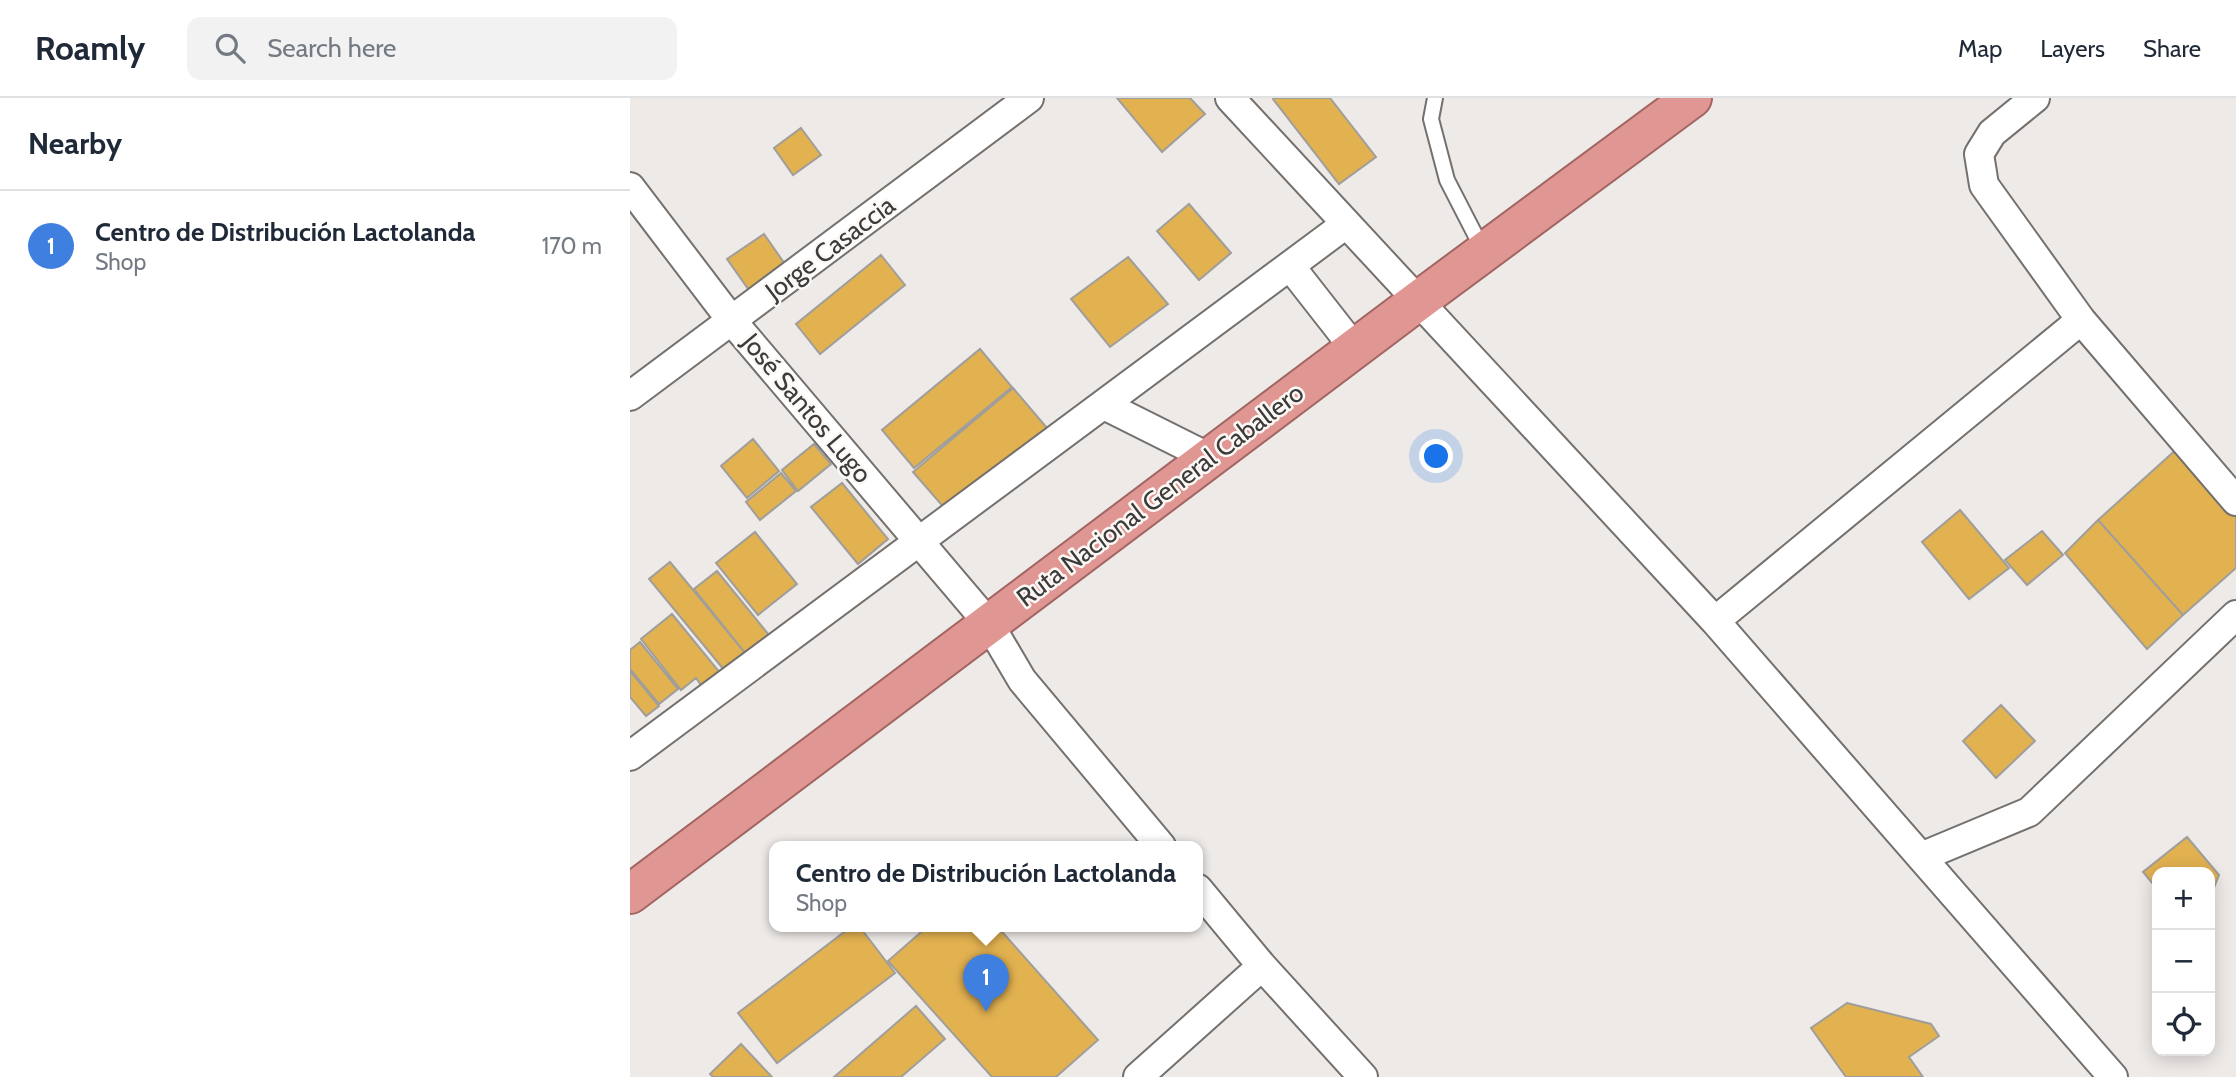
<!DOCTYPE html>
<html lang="en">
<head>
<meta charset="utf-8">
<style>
	body { margin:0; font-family:Cabin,sans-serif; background:#f2f2f3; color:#1f2937 }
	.controls { position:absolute; right:21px; bottom:21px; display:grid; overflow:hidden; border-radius:14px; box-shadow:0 4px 18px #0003 }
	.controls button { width:63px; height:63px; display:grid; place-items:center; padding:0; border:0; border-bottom:2px solid #e0e1e3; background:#fff; color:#1f2937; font:35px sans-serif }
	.you { position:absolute; left:807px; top:359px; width:24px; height:24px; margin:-18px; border:5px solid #fff; border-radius:50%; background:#1a73e8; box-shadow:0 0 0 10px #1a73e833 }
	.badge { display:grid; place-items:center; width:46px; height:46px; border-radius:50%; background:#7c3aed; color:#fff; font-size:23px; font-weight:700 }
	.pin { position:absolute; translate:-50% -58px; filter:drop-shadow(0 2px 4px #0008) }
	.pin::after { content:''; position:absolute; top:37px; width:24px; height:21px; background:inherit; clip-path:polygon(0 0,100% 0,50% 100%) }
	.popup { position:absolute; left:139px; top:743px; width:434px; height:91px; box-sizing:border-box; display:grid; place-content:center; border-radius:14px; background:#fff; filter:drop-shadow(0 2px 5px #0005); font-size:23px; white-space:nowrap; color:#747a83 }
	.popup b { font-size:26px; color:#1f2937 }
	.popup::after { content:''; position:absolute; left:50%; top:100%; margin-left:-14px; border:14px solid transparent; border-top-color:#fff }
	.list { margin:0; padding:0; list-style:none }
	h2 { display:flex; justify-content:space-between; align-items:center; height:91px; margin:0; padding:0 28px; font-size:30px }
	h2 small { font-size:23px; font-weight:400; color:#747a83 }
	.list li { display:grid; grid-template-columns:46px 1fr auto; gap:21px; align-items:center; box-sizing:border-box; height:112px; padding:0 28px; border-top:2px solid #e0e1e3 }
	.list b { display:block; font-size:26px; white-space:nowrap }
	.list p { margin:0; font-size:23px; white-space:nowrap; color:#747a83 }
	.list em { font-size:23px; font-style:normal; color:#747a83 }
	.icon { flex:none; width:38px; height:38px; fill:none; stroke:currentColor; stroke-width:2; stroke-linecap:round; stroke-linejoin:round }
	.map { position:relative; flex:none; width:1606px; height:979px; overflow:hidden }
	header { display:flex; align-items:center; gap:42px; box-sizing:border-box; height:98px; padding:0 35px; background:#fff; border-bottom:2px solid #e0e1e3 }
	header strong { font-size:33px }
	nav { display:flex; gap:38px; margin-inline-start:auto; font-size:24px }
	.search { width:490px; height:63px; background:#f2f2f3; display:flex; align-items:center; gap:18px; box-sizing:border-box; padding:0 24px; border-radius:14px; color:#747a83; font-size:26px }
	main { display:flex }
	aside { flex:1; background:#fff }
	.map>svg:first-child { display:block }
</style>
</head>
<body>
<header>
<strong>Roamly</strong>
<div class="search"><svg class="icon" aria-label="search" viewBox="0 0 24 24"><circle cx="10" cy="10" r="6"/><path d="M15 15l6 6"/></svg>Search here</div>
<nav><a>Map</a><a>Layers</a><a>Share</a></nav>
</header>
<main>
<aside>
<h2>Nearby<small></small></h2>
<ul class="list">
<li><span class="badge" style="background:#3f7fe0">1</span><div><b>Centro de Distribución Lactolanda</b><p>Shop</p></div><em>170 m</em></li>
</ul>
</aside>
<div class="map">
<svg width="1606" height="979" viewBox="0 0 1606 979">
	<rect width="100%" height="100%" fill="#eeeae8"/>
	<path fill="#e2b150" stroke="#a09e9b" stroke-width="2" d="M487,0h73l15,16 -43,38z
		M644,0h56l46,59 -37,27 -66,-85z
		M171,30l20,27 -28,20 -19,-27z
		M559,106l42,49 -32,27 -42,-49z
		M134,136l23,33 -36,26 -24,-34z
		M251,157l24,30 -85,69 -24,-30z
		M498,159l40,47 -58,43 -39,-48z
		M350,251l32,38 -98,81 -32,-38z
		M383,290l34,40 -100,83 -34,-39z
		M123,341l26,32 -32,27 -26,-32z
		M184,346l17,20 -33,27 -16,-21z
		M1549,349l57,63v58l-53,47 -85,-95z
		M151,375l15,18 -36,29 -14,-18z
		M212,385l46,56 -30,25 -47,-57z
		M1330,412l49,58 -40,31 -47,-57z
		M1468,422l85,95 -36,34 -82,-96z
		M1412,433l21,24 -36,30 -22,-25z
		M125,434l42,52 -39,31 -42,-52z
		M40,464l76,92 -21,17 -76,-92z
		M87,473l52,64 -23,19 -52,-65z
		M42,516l49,60 -18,14 -7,-10 -15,12 -40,-51z
		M10,544l38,47 -19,15 -29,-35v-19z
		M0,573l29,35 -13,10 -16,-19z
		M1371,607l34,36 -39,37 -33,-37z
		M1557,739l32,38 -9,23v-26h-53v17l-14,-17z
		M222,828h7l36,47 -118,90 -39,-50z
		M298,828h41l4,4 4,-4h20l101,114 -42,37h-64l-104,-116z
		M1217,905l84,21 8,12 -30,21 14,20h-77l-35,-49z
		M286,908l29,33 -44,38h-67z
		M111,946l31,33h-59l-3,-3z"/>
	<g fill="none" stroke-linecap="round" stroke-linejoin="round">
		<defs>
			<path id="service" d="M805,0l-4,21 16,61 36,70"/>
			<path id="minor" d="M600,0l485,523 398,456
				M1405,0l-43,35 -13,21 5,31 97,135 155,181
				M0,89l102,134 257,303 33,56 139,166
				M660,168l65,83
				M0,298l399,-298
				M474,307l106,53
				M1085,523l366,-301
				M0,658l716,-532
				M1291,759l108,-45 207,-197
				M568,791l64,77 101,111
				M508,979l124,-111"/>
			<path id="trunk" d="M0,796l788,-593 274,-203"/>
		</defs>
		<use href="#service" stroke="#73706e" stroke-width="18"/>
		<use href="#minor" stroke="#73706e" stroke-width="32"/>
		<use href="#trunk" stroke="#a16562" stroke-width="42"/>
		<use href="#service" stroke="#fff" stroke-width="14"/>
		<use href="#minor" stroke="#fff" stroke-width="28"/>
		<use href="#trunk" stroke="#e09692" stroke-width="38"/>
	</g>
	<g text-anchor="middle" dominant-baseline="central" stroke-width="5" stroke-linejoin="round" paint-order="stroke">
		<g font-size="26" fill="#3c3b3a" stroke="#fbf8f5">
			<text transform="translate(200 150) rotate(-37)">Jorge Casaccia</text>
			<text transform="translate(177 310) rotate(50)">José Santos Lugo</text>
			<text transform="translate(530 397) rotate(-37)">Ruta Nacional General Caballero</text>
		</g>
	</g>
</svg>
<div class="controls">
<button>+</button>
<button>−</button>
<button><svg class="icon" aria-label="locate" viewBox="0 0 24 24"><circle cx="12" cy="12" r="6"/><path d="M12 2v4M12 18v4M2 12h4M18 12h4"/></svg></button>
</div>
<div class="you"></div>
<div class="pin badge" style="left:356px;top:914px;background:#3f7fe0">1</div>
<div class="popup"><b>Centro de Distribución Lactolanda</b>Shop</div>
</div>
</main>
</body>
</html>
